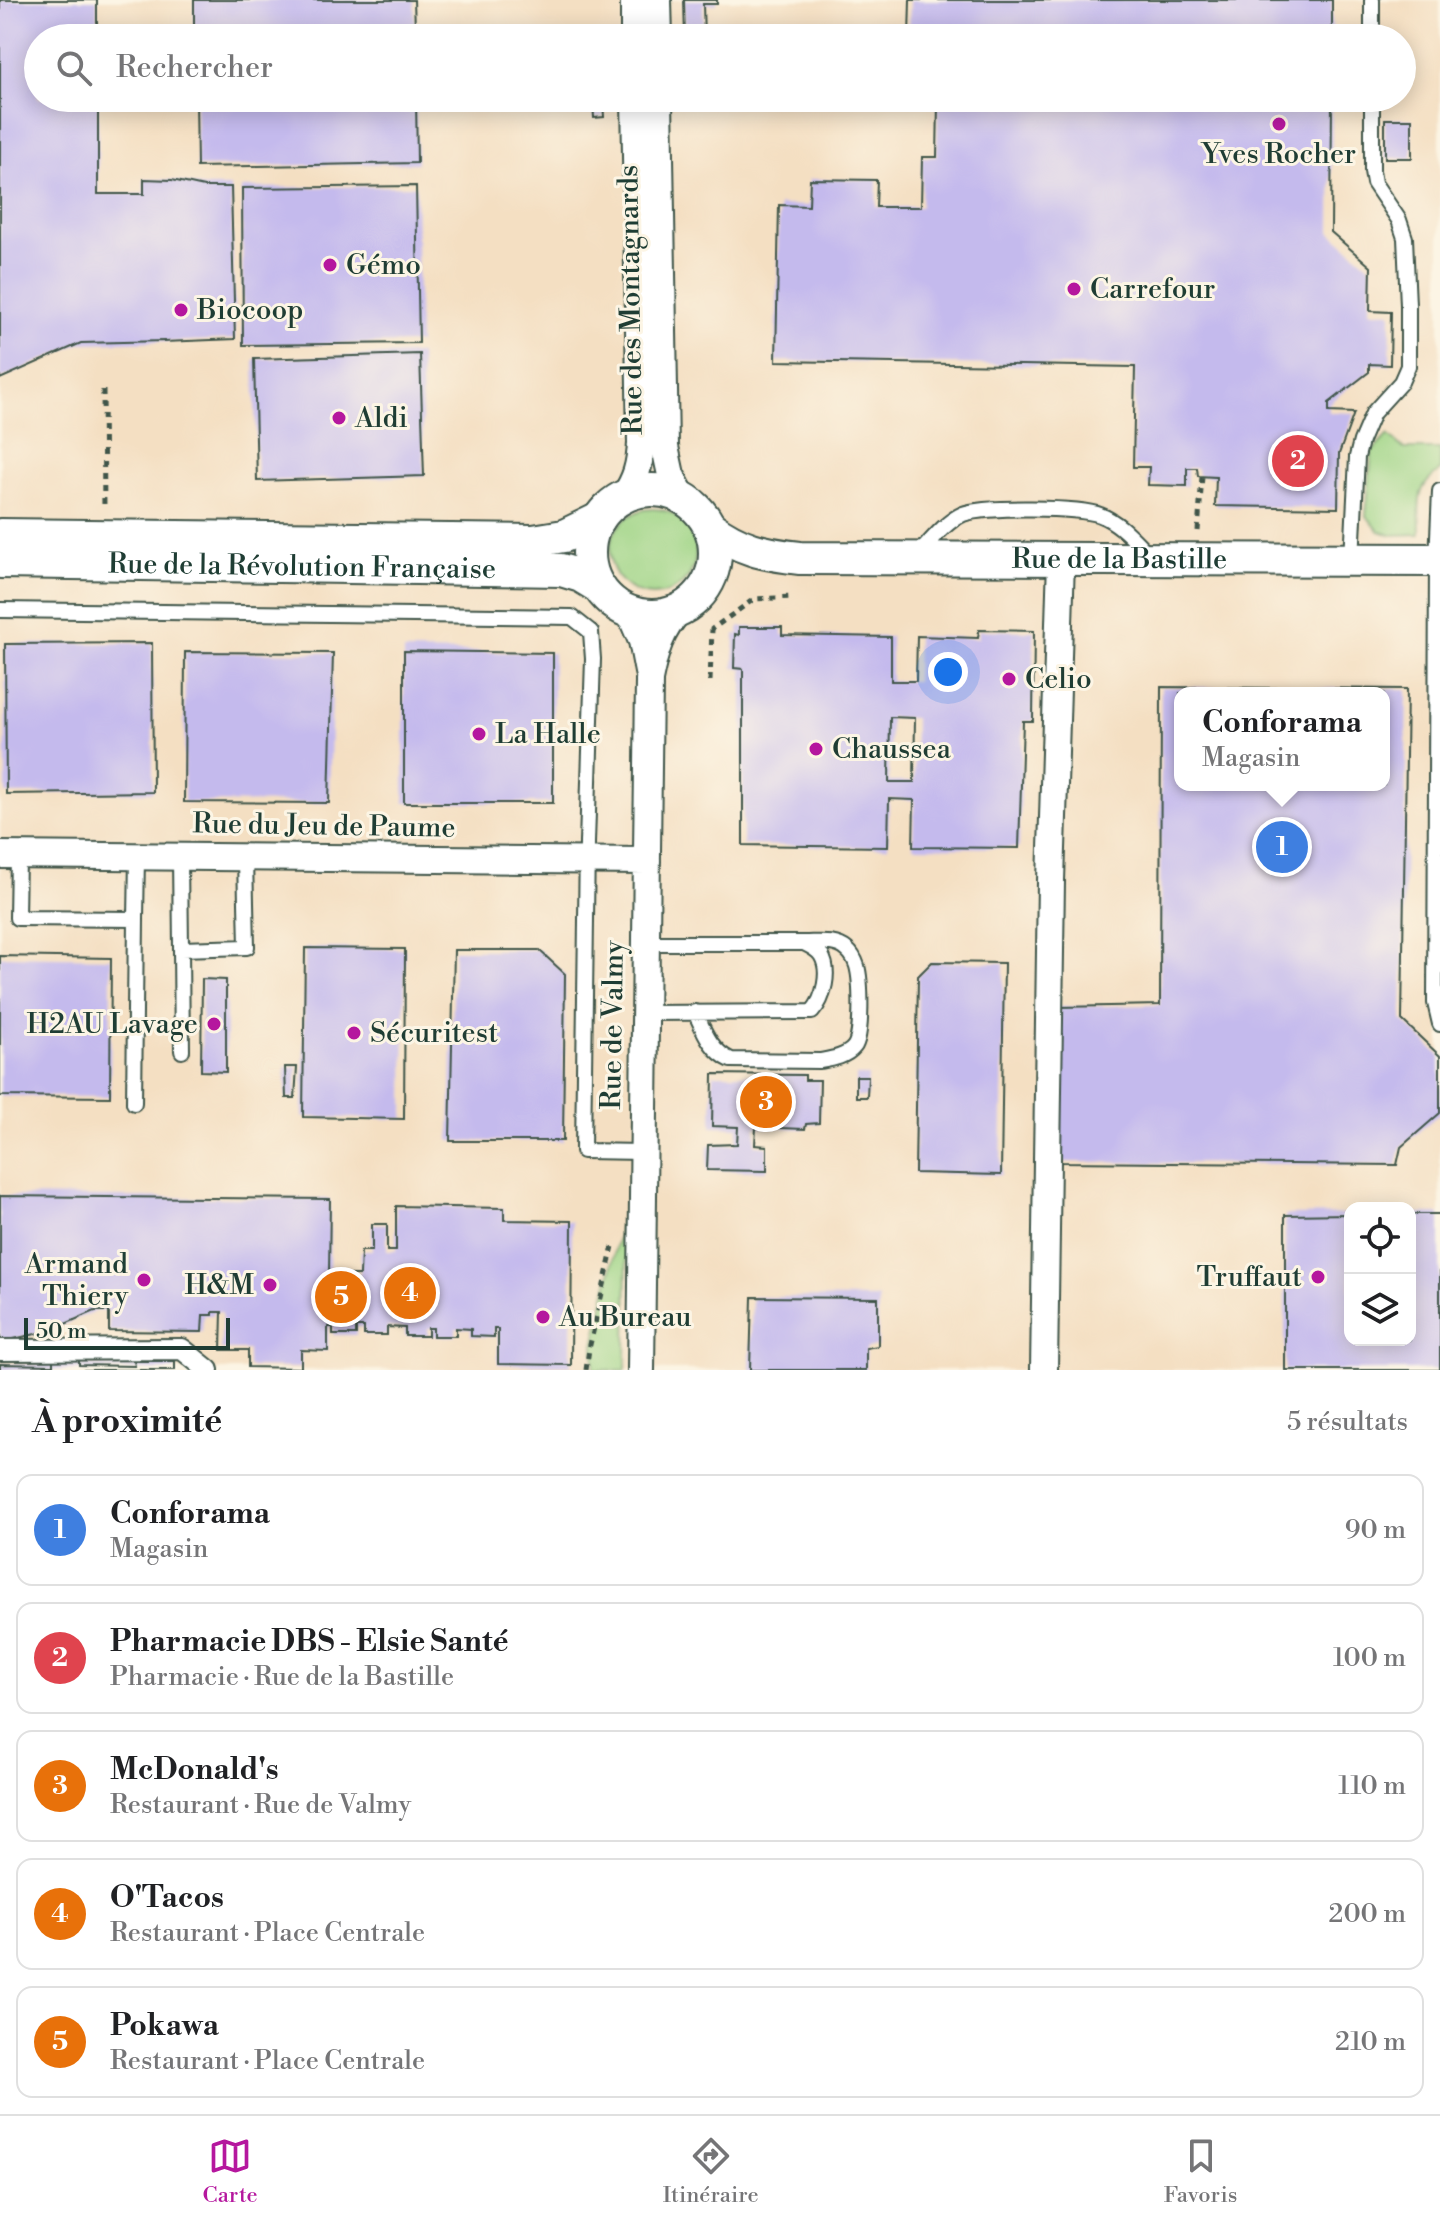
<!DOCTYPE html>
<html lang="fr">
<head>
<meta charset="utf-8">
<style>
	body { margin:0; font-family:"Libre Bodoni",serif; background:#f6f6f6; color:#202124 }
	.controls { position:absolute; right:24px; bottom:24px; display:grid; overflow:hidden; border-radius:16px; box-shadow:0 4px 20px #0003 }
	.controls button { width:72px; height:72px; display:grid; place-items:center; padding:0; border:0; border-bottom:2px solid #e0e0e0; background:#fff; color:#202124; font:40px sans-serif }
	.scale { position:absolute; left:24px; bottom:20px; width:206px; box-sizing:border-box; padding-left:8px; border:4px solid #1f3d34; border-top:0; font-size:22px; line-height:28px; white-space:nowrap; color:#1f3d34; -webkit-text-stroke:6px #fcf5e5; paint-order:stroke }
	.you { position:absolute; left:948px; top:672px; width:28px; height:28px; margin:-20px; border:6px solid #fff; border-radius:50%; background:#1a73e8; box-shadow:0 0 0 12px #1a73e833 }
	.badge { display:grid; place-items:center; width:52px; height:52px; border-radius:50%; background:#b5179e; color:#fff; font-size:26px; font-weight:700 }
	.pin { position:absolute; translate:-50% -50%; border:4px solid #fff; box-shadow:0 2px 8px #0006 }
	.popup { position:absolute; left:1174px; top:687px; width:216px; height:104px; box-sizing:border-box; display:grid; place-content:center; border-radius:16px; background:#fff; filter:drop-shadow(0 2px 6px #0005); font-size:26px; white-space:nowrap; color:#757577 }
	.popup b { font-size:30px; color:#202124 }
	.popup::after { content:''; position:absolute; left:50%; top:100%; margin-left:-16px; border:16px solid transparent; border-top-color:#fff }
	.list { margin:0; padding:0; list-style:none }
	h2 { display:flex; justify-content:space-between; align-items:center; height:104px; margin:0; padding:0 32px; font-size:34px }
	h2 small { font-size:26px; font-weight:400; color:#757577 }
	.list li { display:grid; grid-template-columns:52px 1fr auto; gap:24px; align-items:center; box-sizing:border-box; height:112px; margin:0 16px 16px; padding:0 16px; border:2px solid #e0e0e0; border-radius:16px }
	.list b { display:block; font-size:30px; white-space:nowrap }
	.list p { margin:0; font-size:26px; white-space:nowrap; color:#757577 }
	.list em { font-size:26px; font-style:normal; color:#757577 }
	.icon { flex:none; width:44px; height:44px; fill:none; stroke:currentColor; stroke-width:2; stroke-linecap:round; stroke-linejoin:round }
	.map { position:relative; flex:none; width:1440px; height:1370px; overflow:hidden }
	.search { position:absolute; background:#fff; box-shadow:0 4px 20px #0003; left:24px; right:24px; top:24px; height:88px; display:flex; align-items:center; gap:20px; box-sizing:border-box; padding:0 28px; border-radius:44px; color:#757577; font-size:30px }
	.sheet { height:744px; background:#fff }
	nav { display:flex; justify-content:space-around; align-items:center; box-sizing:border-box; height:112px; border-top:2px solid #e0e0e0; background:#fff; font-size:22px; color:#757577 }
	nav a { display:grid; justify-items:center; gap:4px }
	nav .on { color:#b5179e }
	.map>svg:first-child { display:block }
</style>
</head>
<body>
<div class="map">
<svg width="1440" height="1370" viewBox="0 0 1440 1370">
	<rect width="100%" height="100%" fill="#fcf5e5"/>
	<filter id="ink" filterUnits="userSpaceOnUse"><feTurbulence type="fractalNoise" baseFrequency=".0125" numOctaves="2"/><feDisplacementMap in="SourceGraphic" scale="16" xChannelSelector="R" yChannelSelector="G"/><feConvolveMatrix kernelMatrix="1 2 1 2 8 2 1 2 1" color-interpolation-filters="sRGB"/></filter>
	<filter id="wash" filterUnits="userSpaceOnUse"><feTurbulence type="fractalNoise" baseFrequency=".006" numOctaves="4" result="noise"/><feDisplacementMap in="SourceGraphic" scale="32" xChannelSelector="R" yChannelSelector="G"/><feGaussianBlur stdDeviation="1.8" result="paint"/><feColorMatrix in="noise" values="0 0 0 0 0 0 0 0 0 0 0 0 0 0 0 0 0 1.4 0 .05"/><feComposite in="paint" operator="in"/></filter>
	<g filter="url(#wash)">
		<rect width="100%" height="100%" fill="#f4dfc2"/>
		<path fill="#9ed485" stroke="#5e885c" stroke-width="2" d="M1388,435l16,14h36v22c-27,18 -20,34 -20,63l-29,1 -12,-4 -13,-16 6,-63z
			M610 552a43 43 0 1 1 86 0a43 43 0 1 1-86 0Z
			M621,1224l6,14 -1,132h-32v-25z"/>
		<g id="blocks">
			<path fill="#c4baed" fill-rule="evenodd" d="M0,0h97v38h-59v60h60v96h46v-15l28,1 32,7h27l4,152 -71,3v-1l-83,2 -81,36z
				M194,0h220l1,28 -221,2z
				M684,0h33v4h-14l1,34h-19z
				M910,0h422v38h-423z
				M196,98h220l1,65 -220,4z
				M915,98h417l-1,134 40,35 -1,44 21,1 -1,53 -21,-1v8l-40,31v9l25,1 -15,41 -1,54 -123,-2 1,-29 -18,-1 -1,-8h-10v18l-39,-1 1,-18h-16l2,-100 -359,-6 3,-156 30,1 1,-27 67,1 -1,27h45l1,-50h15l1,-54h-23z
				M593,101h10l1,16 -10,1z
				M1385,119h27v39h-27z
				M416,186l3,157 -176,2 -1,-157z
				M420,354l4,122 -167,5 -3,-122z
				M739,627h43v8l109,2v44h25l1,-45 61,2 1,-8 55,1 -1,90h-10l-4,127 -106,-1 1,-47 -25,-1 -1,48 -145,-2v-176l-9,-1 1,-34 4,1zM890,717l25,1 -1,64h-25z
				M152,643l1,149 -147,2 -1,-150z
				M404,651l149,2v150h-149z
				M185,652l148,1 -4,150 -145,-1z
				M1161,687l246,2 -5,331 38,36v57l-39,34 -4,18 -337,-3 -1,-155 101,-2zM1180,693h204v92h-204z
				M305,948l100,1 -1,170 -101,-2z
				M454,950h85l26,24 -2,167h-113z
				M0,956l111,2 -1,139 -110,-1z
				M932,962l72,1 -3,212 -86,-2 3,-197z
				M202,979l24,1v92l-25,-1z
				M285,1067h12l-2,31h-9z
				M713,1074l92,1v5h15l-1,43 -13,1 -1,5 -49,-2 -1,18 12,1v25l-60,-1 1,-25 29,-1 1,-17 -26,-1z
				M856,1076h12l-1,21h-11z
				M0,1196l330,3 -1,76h31l1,-24h11v-27h15v27h9v-45l108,2v12l68,1 -1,144 -73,-1v-35h-4v8l-23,-1v-7l-15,-1v8h-23v-8h-5v8h-23v-8l-18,-1v8h-23v-8h-8v8h-23v-8h-5v24l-27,-1v18l-53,-1v-17h-27l1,-38h-9v3h-10l-1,17 -93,-1v-20h-14l-46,20 -49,11z
				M1350,1214v126h60v-126h30v156h-155v-155z
				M752,1297l126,1v48l-12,2v22h-116z
				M53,1360h26v5l56,1 -1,-5h41v9h-175v-6l53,1z"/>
		</g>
	</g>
	<g filter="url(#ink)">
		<use href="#blocks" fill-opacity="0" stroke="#3f5549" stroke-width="2"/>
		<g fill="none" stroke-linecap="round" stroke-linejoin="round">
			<defs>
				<path id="service" d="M1372,0v38
					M1440,491l-3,69 -2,443 5,21
					M917,556c14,-15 28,-34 46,-42 19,-8 118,-7 137,1 19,7 34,25 48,39
					M1352,560l5,-103 4,-16 12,-28 28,-31 7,-16v-61l-3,-67 -6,-18 -25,-37 -2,-12v-73
					M0,610l572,7 19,15 2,27 -6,184 -4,308 60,1
					M18,856l-1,62 119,1 1,-63
					M180,857l1,92 66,-2 -2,-89
					M181,949l1,102
					M695,1012c9,19 16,39 36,48l89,1c11,-2 26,-4 34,-14 9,-11 7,-67 3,-81 -2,-6 -5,-12 -10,-16 -11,-10 -29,-7 -43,-7
					M645,1013l167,-1c12,-13 19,-41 9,-57 -4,-6 -11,-9 -17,-12h-158
					M134,1103l2,-184"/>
				<path id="pedestrian" d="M0,1350l182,-1 26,21"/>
				<path id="minor" d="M634,0v38
					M658,0l1,38
					M659,98l6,349 6,28 12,23
					M624,497c12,-18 16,-32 17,-54l-6,-345
					M629,611l13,30 6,31
					M0,855l647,6
					M641,1370l8,-690c6,-30 11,-48 32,-72
					M1044,1370l7,-489 10,-321"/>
				<g id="tertiary">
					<circle cx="652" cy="553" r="63"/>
					<path id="s1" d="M710,527c30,22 53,27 90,31l640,2"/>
					<path d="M0,535l533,6 31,-5 35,-17"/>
					<path id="s2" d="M0,562l561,8 20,6 18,11"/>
				</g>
			</defs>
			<use href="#service" stroke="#3f5549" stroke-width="18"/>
			<use href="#pedestrian" stroke="#3f5549" stroke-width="24"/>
			<use href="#minor" stroke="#3f5549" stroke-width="30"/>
			<use href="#tertiary" stroke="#3f5549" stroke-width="36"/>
			<path stroke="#3f5549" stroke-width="5" stroke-dasharray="6 6" stroke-linecap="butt" d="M103,390l1,120
				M1198,531l4,-55
				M710,681l2,-52 42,-30 40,-2
				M586,1370l3,-21 25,-107"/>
			<use href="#service" stroke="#fff" stroke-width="14"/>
			<use href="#pedestrian" stroke="#fff" stroke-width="20"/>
			<use href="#minor" stroke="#fff" stroke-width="26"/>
			<use href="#tertiary" stroke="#fff" stroke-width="32"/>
		</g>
	</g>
	<g fill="#b5179e" stroke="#fcf5e5" stroke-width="3">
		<circle cx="1279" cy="124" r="8"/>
		<circle cx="330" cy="265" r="8"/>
		<circle cx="1074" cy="289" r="8"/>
		<circle cx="181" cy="310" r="8"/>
		<circle cx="339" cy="418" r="8"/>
		<circle cx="1009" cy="679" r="8"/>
		<circle cx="479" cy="734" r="8"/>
		<circle cx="816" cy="749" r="8"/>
		<circle cx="214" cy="1024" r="8"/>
		<circle cx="354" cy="1033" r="8"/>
		<circle cx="1318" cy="1277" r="8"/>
		<circle cx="144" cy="1280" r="8"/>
		<circle cx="270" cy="1285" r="8"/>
		<circle cx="543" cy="1317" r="8"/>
	</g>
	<g text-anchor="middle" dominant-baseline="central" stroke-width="6" stroke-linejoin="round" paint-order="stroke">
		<g font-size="28" fill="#1f3d34" stroke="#fcf5e5" text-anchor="start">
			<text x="1279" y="154" text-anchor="middle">Yves Rocher</text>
			<text x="346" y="265">Gémo</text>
			<text x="1090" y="289">Carrefour</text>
			<text x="197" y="310">Biocoop</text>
			<text x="355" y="418">Aldi</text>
			<text x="1025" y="679">Celio</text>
			<text x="495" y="734">La Halle</text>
			<text x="832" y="749">Chaussea</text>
			<text x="198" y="1024" text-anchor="end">H2AU Lavage</text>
			<text x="370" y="1033">Sécuritest</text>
			<text x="128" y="1264" text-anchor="end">Armand<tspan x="128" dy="32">Thiery</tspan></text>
			<text x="1302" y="1277" text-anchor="end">Truffaut</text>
			<text x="254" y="1285" text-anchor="end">H&amp;M</text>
			<text x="559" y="1317">Au Bureau</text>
		</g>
		<g font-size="28" fill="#1f3d34" stroke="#fcf5e5">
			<text transform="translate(631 300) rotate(-91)">Rue des Montagnards</text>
			<text stroke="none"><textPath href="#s1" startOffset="416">Rue de la Bastille</textPath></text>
			<text stroke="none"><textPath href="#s2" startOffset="302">Rue de la Révolution Française</textPath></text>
			<text transform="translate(324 826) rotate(1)">Rue du Jeu de Paume</text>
			<text transform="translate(613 1025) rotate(-89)">Rue de Valmy</text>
		</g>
	</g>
</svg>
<div class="controls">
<button><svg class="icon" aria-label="locate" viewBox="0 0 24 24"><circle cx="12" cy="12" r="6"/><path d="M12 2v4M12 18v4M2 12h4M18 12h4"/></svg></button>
<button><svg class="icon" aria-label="layers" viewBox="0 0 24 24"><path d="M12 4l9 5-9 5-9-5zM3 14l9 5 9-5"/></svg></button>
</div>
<div class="scale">50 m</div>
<div class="you"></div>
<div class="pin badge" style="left:1282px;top:847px;background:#3f7fe0">1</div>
<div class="popup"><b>Conforama</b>Magasin</div>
<div class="pin badge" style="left:1298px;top:461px;background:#e0444e">2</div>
<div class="pin badge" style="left:766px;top:1102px;background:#e8710a">3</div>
<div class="pin badge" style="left:410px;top:1293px;background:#e8710a">4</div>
<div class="pin badge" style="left:341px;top:1297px;background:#e8710a">5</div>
<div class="search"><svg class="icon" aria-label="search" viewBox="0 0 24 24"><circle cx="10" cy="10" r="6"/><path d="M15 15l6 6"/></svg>Rechercher</div>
</div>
<section class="sheet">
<h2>À proximité<small>5 résultats</small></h2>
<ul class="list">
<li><span class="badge" style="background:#3f7fe0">1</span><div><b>Conforama</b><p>Magasin</p></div><em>90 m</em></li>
<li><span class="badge" style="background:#e0444e">2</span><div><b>Pharmacie DBS - Elsie Santé</b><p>Pharmacie · Rue de la Bastille</p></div><em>100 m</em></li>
<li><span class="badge" style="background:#e8710a">3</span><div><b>McDonald's</b><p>Restaurant · Rue de Valmy</p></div><em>110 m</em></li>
<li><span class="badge" style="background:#e8710a">4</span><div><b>O'Tacos</b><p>Restaurant · Place Centrale</p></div><em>200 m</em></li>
<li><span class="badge" style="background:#e8710a">5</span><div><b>Pokawa</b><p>Restaurant · Place Centrale</p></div><em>210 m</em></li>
</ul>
</section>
<nav>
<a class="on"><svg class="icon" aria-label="map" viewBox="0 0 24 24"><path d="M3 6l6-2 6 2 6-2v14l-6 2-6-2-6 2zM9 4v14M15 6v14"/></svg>Carte</a>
<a><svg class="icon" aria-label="directions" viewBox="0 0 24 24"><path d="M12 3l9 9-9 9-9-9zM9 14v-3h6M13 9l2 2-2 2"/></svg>Itinéraire</a>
<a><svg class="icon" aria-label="saved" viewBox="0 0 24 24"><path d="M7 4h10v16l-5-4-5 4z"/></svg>Favoris</a>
</nav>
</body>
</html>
